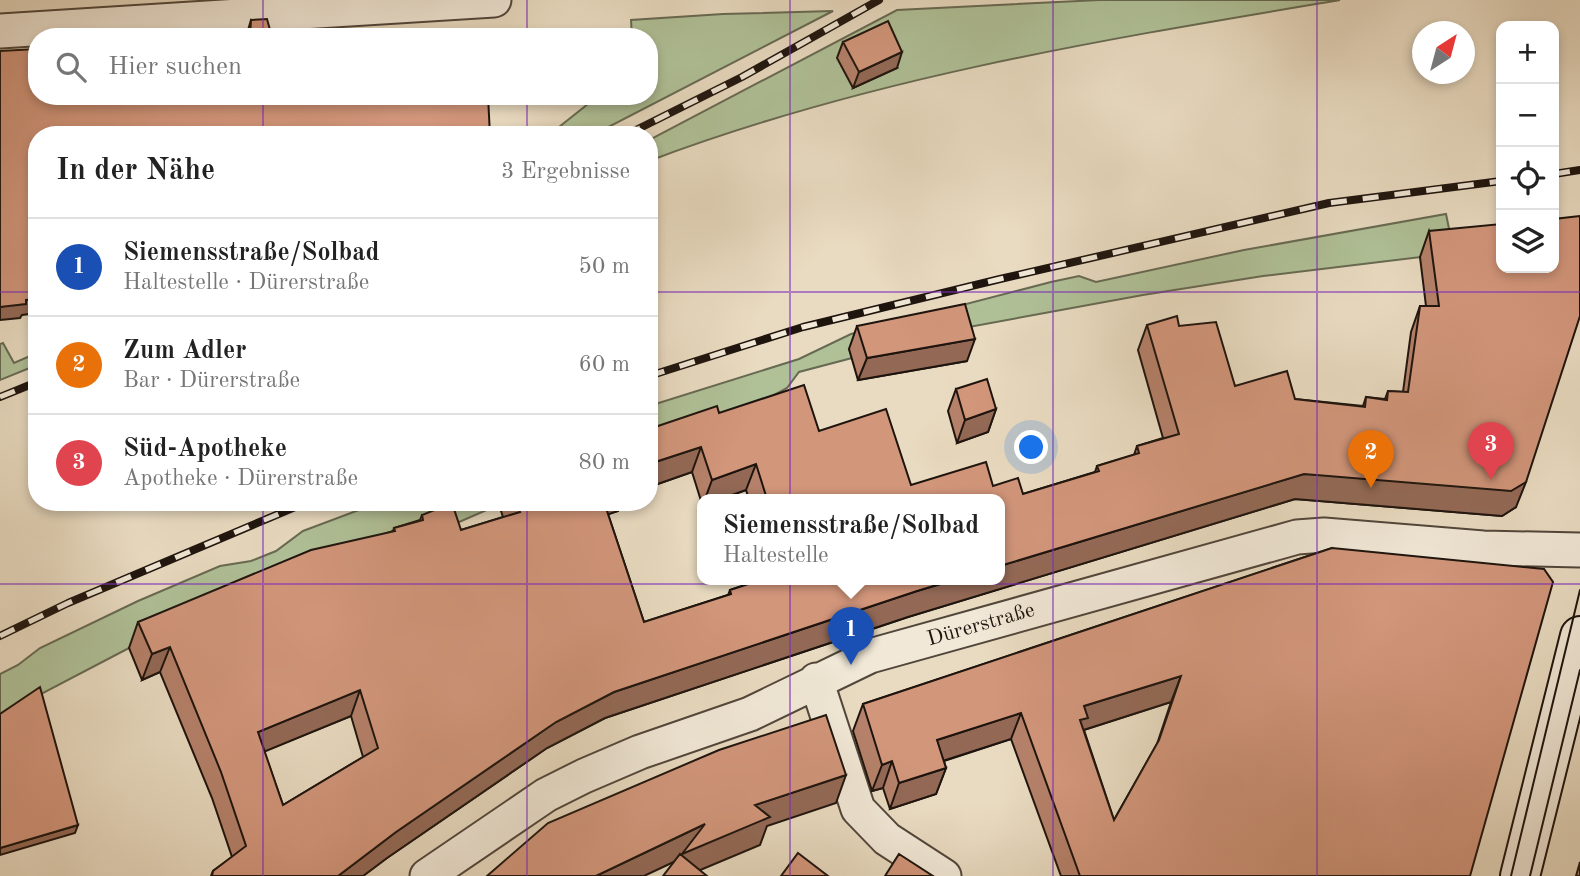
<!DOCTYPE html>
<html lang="de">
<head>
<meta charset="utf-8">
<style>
	body { margin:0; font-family:"Old Standard TT",serif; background:#f2f2f2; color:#222 }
	.controls { position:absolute; right:21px; top:21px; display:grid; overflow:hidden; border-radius:14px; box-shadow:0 4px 10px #0003 }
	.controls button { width:63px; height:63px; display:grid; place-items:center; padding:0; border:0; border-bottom:2px solid #e0e0e0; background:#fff; color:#222; font:35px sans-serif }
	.compass { position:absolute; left:1412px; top:21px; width:63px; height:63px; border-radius:50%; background:#fff; box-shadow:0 4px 10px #0003; rotate:36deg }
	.you { position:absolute; left:1032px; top:448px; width:24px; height:24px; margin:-18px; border:5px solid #fff; border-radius:50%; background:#1a73e8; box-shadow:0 0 0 10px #1a73e833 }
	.badge { display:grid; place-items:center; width:46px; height:46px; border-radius:50%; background:#8f2418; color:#fff; font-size:23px; font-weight:700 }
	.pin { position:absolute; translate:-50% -58px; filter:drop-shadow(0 2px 4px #0008) }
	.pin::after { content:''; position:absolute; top:37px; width:24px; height:21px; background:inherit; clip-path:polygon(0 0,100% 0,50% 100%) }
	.popup { position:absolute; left:697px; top:494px; width:308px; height:91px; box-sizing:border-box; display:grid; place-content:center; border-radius:14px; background:#fff; filter:drop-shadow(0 2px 5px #0005); font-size:23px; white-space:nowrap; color:#767676 }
	.popup b { font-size:26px; color:#222 }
	.popup::after { content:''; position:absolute; left:50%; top:100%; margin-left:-14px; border:14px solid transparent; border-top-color:#fff }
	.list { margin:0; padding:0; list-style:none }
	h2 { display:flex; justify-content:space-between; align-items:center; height:91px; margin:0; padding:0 28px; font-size:30px }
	h2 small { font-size:23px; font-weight:400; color:#767676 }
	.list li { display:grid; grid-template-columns:46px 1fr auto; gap:21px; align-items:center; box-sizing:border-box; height:98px; padding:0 28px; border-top:2px solid #e0e0e0 }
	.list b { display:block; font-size:26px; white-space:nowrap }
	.list p { margin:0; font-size:23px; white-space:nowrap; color:#767676 }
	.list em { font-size:23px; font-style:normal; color:#767676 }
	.icon { flex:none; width:38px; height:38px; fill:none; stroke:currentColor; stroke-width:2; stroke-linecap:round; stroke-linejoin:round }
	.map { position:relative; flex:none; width:1580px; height:876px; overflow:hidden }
	.search { position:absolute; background:#fff; box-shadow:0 4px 10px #0003; left:28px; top:28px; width:630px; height:77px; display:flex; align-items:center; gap:18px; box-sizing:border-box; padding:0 24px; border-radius:28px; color:#767676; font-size:26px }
	.panel { position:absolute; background:#fff; box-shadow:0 4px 10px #0003; left:28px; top:126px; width:630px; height:385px; border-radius:28px }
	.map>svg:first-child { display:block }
</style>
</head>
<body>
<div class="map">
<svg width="1580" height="876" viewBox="0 0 1580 876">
	<rect width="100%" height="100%" fill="#e9dbc1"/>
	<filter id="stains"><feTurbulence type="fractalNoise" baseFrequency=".00286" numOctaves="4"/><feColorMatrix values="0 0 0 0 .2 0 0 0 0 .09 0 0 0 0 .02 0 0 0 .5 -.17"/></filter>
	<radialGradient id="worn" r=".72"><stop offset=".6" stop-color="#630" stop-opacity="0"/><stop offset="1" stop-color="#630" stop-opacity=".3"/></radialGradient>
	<path fill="#b0c198" stroke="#676a53" stroke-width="2" d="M1099,0h241c-233,39 -469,77 -691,161v-21l248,-130z
		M833,11l-240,124h-44l49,-39h51v-59h-17l-1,-17 92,-6z
		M1446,214l8,39 -191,23 -120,19 -294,54 3,9 -53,14 -12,16 -80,44 -58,18v-44l150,-47 52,-25 200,-52 28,-6 17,6 148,-32z
		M3,343l11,20 23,-10v12l-37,15v-36z
		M380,502h125l-62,27 -314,119 -92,48 -37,25v-47l18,-9 22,-17 98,-47 82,-35 31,-5 25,-10 27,-20z"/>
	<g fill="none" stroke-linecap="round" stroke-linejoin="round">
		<defs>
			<path id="street" d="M0,31l494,-31
				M816,680l42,129 29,30 57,37
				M427,876l119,-81 38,-19 56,-24 110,-38 120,-58 427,-119 27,-2 159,13 97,2"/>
			<path id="secondary" d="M1520,876l60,-240"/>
		</defs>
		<use href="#street" stroke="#51463b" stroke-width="37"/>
		<use href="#secondary" stroke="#1e140e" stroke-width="42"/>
		<use href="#street" stroke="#f1e8d7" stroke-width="33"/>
		<use href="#secondary" stroke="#f1e8d7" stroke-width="38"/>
		<path stroke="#1e140e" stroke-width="2" d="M1511,876l69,-286
			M1530,876l50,-206"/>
		<defs>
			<path id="rail" d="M626,135l116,-58 137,-77
				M1554,174l26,-4
				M649,376l154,-49 197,-48 329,-76 172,-22
				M0,397l37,-15
				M0,636l68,-33 239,-101"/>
		</defs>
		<use href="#rail" stroke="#1e140e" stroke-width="8"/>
		<use href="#rail" stroke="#f1e8d7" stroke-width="5" stroke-dasharray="16" stroke-linecap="butt"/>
	</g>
	<path fill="#b5816a" stroke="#1e140e" stroke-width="2" fill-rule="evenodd" d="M251,20l21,17h-26z
		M843,42l54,26 -44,20 -16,-30z
		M1429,231l87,276 -14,9 -207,-17 -387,118 -303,101 -58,30 -160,110 -24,18h-152l2,-5 19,-14 -20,-59 -52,-126 -18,8 -13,-32 9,-26 255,-91 1,-3 26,-8 2,-5 39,15 42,-13 -4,-12 1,-3h125l-4,2 -3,7 -10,3 36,108 84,-27 2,-5 270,-91h-251l-3,-9 -25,9h-19v5l-10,-32 -43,15v-58l70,-16 100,18 92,54 82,1 30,8 72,-22 2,-6 37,-11 3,-9 26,-8 -25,-88 9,-25 32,1 56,60 60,13 68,7 3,-9 19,2 3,-8 15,1 8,-60 9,-26h6l-6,-49zM351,716l12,41 -80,48 -19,-54z
		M857,326l110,35 -109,19 -9,-31z
		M956,389l40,20 -8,23 -31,11 -9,-32z
		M1332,548l138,328h-409l-50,-137 -67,22 2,7 -10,26 -46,15 -7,-21 -11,3 -19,-60 10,-27zM1171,702l-14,42 -43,76 -30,-90z
		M1580,862v14h-4z"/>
	<path fill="#936956" stroke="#1e140e" stroke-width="2" d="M902,52l-5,16 -44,20 6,-16z
		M37,299v14l-15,2 -2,3 -20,2v-13l26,-7z
		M975,339l-8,22 -109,19 9,-22z
		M996,409l-8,23 -31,11 8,-23z
		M701,447l-9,25 -43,15v-23z
		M756,464l-10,26 -25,9h-16l7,-19z
		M1304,474l222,8 -10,25 -14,9 -207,-17 -387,118 -303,101 -58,30 -160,110 -24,18h-25l58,-44 160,-110 58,-30 303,-101 40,-12h43v-13z
		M598,502h27l-4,2 -3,7 -26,9z
		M170,647l-10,25 -18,8 10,-26z
		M1181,676l-10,26 -88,28 -12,17 13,-41z
		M360,690l-9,26 -102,42 9,-26z
		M1021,713l-10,26 -84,27 10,-26z
		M892,761l-9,27 -11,3 10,-26z
		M946,768l-10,26 -46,15 9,-26z
		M846,775l-10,28 -69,23 -7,19 -74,31 -6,-17 -36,17h-48l109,-52 50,-19z
		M78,825l-3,8 -75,22v-7z"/>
	<path fill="#d2967b" stroke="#1e140e" stroke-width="2" fill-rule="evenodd" d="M267,19l5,18h-22l1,-17z
		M888,21l14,31 -43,20 -16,-30z
		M37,49v47h451l2,39h-453v164l-11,1v4l-26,3v-256z
		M1580,216v100l-54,166 -15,9 -207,-17 -304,92v-67h-233l-11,-35 -44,16 -11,-33 -52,17v-35l68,-23 2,7 85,-28 15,46 67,-22 25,76 75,-23 7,24 25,-8 5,16 76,-23 -2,-5 42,-13 -2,-7 42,-12 -32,-109 30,-9 2,10 37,-4 19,64 52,-15 8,28 70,8 1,-10 21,3 1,-9 20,1 12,-86h19l-10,-75 72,-7v44h53v-49z
		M965,304l10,35 -108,19 -10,-32z
		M987,379l9,30 -31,11 -9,-31z
		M516,502h88l40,120 87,-28 -1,-4 34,-11h193l-40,12 -303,101 -58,30 -160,110 -58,44h-126l1,-5 33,-25 -25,-74 -51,-125 -18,7 -14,-32 173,-72 84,-19 -1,-3 29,-8 -1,-5 30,-12 9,27 59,-18zM360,690l18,58 -95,57 -25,-73z
		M1332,548l212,21 9,13 -83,294h-390l-59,-163 -84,27 9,28 -47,15 -7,-22 -10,4 -19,-61zM1181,676l-22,64 -45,80 -34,-100 8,-2 -4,-12z
		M40,687l38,138 -78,23v-134z
		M826,715l20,60 -91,30 15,12 -88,37 23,-30 -109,52h-109l61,-53 171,-73z
		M798,853l30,23h-47z
		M680,854l27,22h-44z
		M899,854l34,22h-48z"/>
	<path fill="none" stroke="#7b2cbf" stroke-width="2" stroke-opacity="0.55" d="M263,0v37M527,0v37M790,0v876M1053,0v876M1317,0v876M263,96v39M527,96v39M0,292h37M649,292h931M263,502v374M527,502v374M0,584h1580"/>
	<g text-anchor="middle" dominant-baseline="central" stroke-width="5" stroke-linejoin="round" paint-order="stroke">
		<g font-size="21" fill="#1e140e" stroke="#f1e8d7">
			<text transform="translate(981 625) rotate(-16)">Dürerstraße</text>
		</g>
	</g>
	<rect width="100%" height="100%" filter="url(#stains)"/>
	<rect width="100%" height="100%" fill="url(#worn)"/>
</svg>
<div class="controls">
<button>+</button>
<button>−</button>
<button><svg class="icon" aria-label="locate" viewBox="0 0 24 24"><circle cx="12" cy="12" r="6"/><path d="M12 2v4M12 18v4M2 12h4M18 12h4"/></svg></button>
<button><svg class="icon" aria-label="layers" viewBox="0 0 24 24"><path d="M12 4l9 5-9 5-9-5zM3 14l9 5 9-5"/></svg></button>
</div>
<svg class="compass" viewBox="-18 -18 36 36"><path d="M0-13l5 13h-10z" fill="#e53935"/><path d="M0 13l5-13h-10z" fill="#767676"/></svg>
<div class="you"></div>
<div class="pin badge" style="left:851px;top:665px;background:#1a4fb4">1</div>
<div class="popup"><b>Siemensstraße/Solbad</b>Haltestelle</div>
<div class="pin badge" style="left:1371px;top:488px;background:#e8710a">2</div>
<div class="pin badge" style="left:1491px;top:480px;background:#e0444e">3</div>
<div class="search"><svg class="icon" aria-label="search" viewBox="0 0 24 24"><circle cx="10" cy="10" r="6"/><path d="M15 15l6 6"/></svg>Hier suchen</div>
<section class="panel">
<h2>In der Nähe<small>3 Ergebnisse</small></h2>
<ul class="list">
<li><span class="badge" style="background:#1a4fb4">1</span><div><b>Siemensstraße/Solbad</b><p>Haltestelle · Dürerstraße</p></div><em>50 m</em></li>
<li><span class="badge" style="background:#e8710a">2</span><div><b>Zum Adler</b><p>Bar · Dürerstraße</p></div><em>60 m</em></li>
<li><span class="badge" style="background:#e0444e">3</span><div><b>Süd-Apotheke</b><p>Apotheke · Dürerstraße</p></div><em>80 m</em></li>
</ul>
</section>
</div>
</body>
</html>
